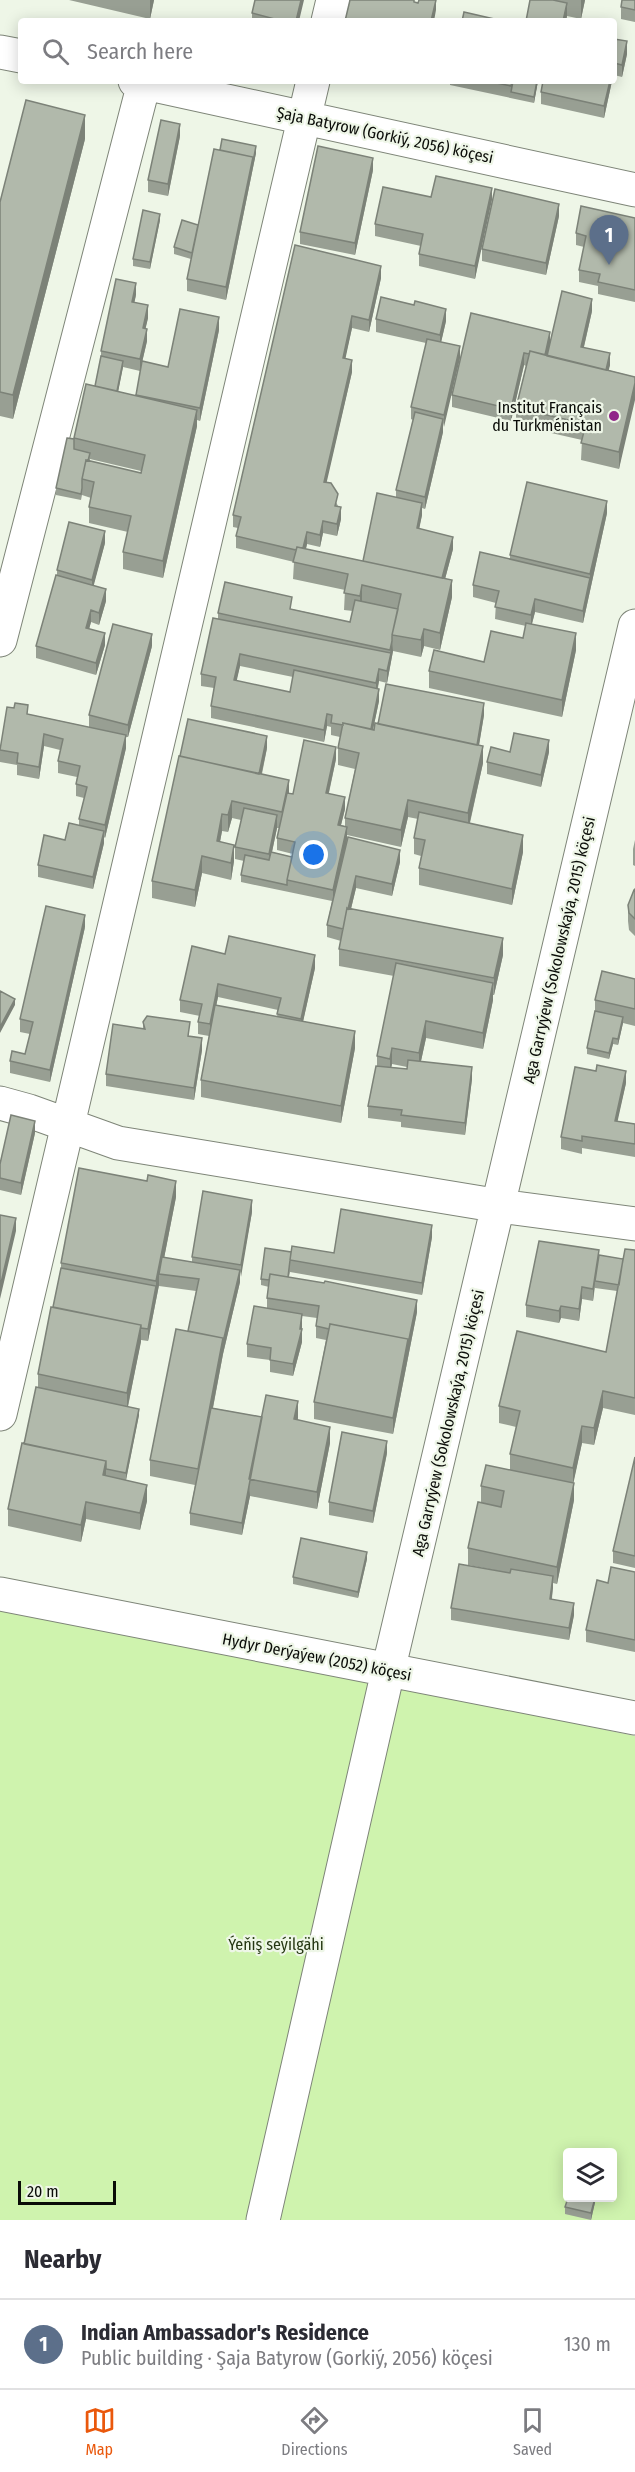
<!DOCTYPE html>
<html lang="en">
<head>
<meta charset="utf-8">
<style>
	body { margin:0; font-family:"Fira Sans Condensed",sans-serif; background:#f7f7f7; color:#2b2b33 }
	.controls { position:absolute; right:18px; bottom:18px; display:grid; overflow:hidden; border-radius:6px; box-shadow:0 3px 15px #0003 }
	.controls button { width:54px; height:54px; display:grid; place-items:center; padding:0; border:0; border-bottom:2px solid #e1e1e2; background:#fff; color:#2b2b33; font:30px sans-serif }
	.scale { position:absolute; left:18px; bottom:15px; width:98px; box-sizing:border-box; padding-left:6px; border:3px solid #0a0c08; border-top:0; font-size:16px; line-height:21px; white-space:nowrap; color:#0a0c08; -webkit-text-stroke:4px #eef6e7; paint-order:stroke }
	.you { position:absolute; left:314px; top:855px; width:21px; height:21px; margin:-15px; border:4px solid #fff; border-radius:50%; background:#1a73e8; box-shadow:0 0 0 9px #1a73e833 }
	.badge { display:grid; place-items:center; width:39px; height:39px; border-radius:50%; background:#ea580c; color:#fff; font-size:20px; font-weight:700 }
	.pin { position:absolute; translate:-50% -50px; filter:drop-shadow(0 2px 3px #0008) }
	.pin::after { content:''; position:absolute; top:32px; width:21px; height:18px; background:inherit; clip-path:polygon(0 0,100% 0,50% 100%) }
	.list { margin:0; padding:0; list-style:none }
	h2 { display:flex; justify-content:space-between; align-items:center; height:78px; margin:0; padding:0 24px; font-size:26px }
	h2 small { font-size:20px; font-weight:400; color:#7c7c81 }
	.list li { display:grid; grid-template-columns:39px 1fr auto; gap:18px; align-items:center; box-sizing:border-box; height:90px; padding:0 24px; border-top:2px solid #e1e1e2 }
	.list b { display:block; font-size:22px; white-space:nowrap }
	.list p { margin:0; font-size:20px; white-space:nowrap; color:#7c7c81 }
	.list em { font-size:20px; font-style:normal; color:#7c7c81 }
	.icon { flex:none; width:33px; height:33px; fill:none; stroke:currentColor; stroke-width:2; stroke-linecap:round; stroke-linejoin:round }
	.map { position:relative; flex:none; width:635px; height:2220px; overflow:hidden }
	.search { position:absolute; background:#fff; box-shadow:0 3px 15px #0003; left:18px; right:18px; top:18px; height:66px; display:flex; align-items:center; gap:15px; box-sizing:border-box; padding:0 21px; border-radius:6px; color:#7c7c81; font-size:22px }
	.sheet { height:168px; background:#fff }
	nav { display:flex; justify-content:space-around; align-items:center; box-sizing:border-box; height:84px; border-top:2px solid #e1e1e2; background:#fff; font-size:16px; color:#7c7c81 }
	nav a { display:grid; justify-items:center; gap:3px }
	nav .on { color:#ea580c }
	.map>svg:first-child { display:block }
</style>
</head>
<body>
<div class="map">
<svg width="635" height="2220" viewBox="0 0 635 2220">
	<rect width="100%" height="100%" fill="#eef6e7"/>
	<path fill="#cff3ae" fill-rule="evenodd" d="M0,1605l635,131v484h-635zM568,2152h44v46h-44z"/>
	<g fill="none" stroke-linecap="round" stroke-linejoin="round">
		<defs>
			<path id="street" d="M328,21l5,-21
				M0,52l21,4
				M135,81l500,109
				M0,640l144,-557
				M0,1103l29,8 89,32 382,63 135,18
				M0,1414l313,-1333
				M0,1594l635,124
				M263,2220l125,-549 247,-1045"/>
		</defs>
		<use href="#street" stroke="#7e8578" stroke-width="35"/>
		<use href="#street" stroke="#fff" stroke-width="33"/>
	</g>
	<path fill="#989f93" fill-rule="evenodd" d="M69,0h85l-4,19z
		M530,0h55l-4,19 -14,-3 -1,5h-40z
		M635,0v22l-14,-3v-12z
		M252,13l47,8h-47z
		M614,39l13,15 -5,23 -8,-2z
		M450,81h88l-4,22 -84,-18z
		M543,81h69l-8,37 -63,-14v-12z
		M180,136l-12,60 -20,-4v-12z
		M85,139l-72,280 -13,-3v-214z
		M220,150l36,3 -30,147 -39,-9v-12l4,-20 -17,-5v-7l24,-22z
		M373,170l-18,85 -55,-11v-12z
		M492,188l-17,91 -56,-13v-12l2,-8 -46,-10v-12l56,-27z
		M559,216l-13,59 -64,-14v-12z
		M635,218v84l-37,-8v-8l-19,-4v-12l5,-23 -8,-2v-12z
		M160,220l-10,49 -17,-3v-7z
		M295,245l86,33 -12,54 -17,-4 -7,30 7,14 -26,110 12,24 3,13 -4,17 -14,-3 -3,14 -13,-3 -1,5 57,12 33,-64v-7l17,-70 -2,-1v-12l15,-64 -50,-11v-13l70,2 -5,21 19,16 -17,69v5l-18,77 -3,-1v7l-3,13 34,21 -8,30 7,18 -12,53 -16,-4 -3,11 -28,-6 -6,32 -8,-2 -1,7 1,13 -6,28 5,-5 106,-9 -5,30 4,18 -13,60 53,29 -11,53 -93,-20v-17l2,-12 -7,-2v-16l4,-19 -10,-2 -7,30 -54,-12v4l53,23 -8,34 -36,-8 -5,21 152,46 -9,40h-1v5l-10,49 -57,-11 -5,23 51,18 -7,56 -64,-8v-5l-33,-4v-12l9,-40v-10l17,-80 -55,-10v-17l2,-8 -14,-4v-12l5,-24 -91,-19v-7l3,-14 -9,-2v-12l6,-27 -9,-2 -4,14 -6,-1 -2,11 14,19 -3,19 -29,-7 -7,34 -43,-9v-17l115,-133 -5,26 27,19 4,1 43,-35 -7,34 16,16 -4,16 4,1v-8l10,-49 -17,-4v-17l2,-11 -9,-2v-8l-4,-1 -3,16 -113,-24v-12l3,-18 -13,-2v-12l17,-55v-6l74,-4 58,13 3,-11 -9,-1 1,-20 -52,-11 1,-17 -58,-14v-12l2,-8 -5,-1v-12zM240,666l53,11 -3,15 -54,-11zM277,828h3l-3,10v12l16,4 -1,3 -20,-5zM392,1064l15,3v2l-16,-2z
		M136,295l-2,7 14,16 -3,11 2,12 -7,30 -17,-4 -5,25 18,4 32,-29 51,-37 -19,91 -3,-1v6l-34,152 -40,-9v-17l5,-20 -39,-9v-16l2,-9 -9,-3 -1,5 -25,-5v-7l18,-49 21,-53 6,-30v-5zM90,459l51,12v2l-51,-12z
		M592,311l-8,36 26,18 -2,5 27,7 -16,92 -38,-9 1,-20 -66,-15v-17l10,-42 -2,-1 -13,56 -59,-14v-12l19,-82 79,29z
		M607,513l-24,110 -48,-11 -3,12 44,26 -14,67 -133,-29v-17l55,-9 39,-24 3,-12 -31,-7 1,-16 -23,-6v-12l37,-26v-4z
		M105,543l-12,43 13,15 -7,24 -8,-3 -2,7 16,16 -9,30 -60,-17v-12l21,-71v-5z
		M152,646l-24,91h-2v11l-21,90 -1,-1v6l-11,46 -55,-12v-12l27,-25 14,-15v-6l5,-21 -8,-2v-12l1,-7 -19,-4v-12l2,-11 -16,-4 -5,33 -22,-4v-10l-17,-3v-12l28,-36 61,13v-12z
		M549,752l-8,35 -54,-13v-12z
		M635,840v26l-2,-1v-16z
		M635,889v47l-6,-6 -1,-9v-16z
		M85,927l-35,155 -40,-9v-12l15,-7 5,-20 -10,-2v-13z
		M225,954l90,14 -12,53 52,27 -14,75 -140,-26v-17l8,-44 -11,-2v-12l2,-6 -20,-4v-12zM218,997l60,13 -1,7 -61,-11z
		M635,979v47l-12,-3 -5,22 -5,-1 -4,15 -22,-5v-6l8,-37v-11z
		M143,1022l46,14 13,14 -8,50 -88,-14v-12l37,-45z
		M626,1083l-9,38 18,3v-7v40l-53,-9v6l-21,-5v-12z
		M35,1133l-14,62 -21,-5v-26z
		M176,1197l-12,61 28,4v-5l60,-45 -12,65v5l-17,72 -10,54 49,9 36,1 -1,2 33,23 -13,66 -67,-13 -8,39 -52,-10v-12l5,-28 -45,-9v-16l38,-129 8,-40 -37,-5v-1l-11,56 -7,-1 -13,67 11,8 -13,65 21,21 -7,29 -54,-11 -5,23 -73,-16v-17l30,-121v-14l15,-67 8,-39v-5z
		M432,1237l-10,58 -132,-23 -1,5 128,35 -24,122 -79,-15v-17l12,-62 -10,-2v-12l1,-8 -15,-2v26l-9,34 -23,-4v-12l-23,-3v-13l20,-36v-10l2,-11 -8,-2v-6l30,-27 43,1z
		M635,1250v165l-32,-7 -9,37 -12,-2 -9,40 1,17 -17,84 -4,-1 -1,16 22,16 -5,25 -118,-20v-12l53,-36 -36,-7v-17l13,-46v-16l29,-16v-16l6,-27 -17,-4v-17l107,-54 11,-61 -22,-3v-1l-2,14 -11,-2 -3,22 -18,-3 -2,5 -33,-6v-12l73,-50 24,4z
		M387,1453l-14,70 -44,-8v-13z
		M635,1457v111l-22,-5v-12z
		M367,1559l-9,39 -65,-14v-7z
		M635,1572v80l-49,-10v-12l22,-47z
		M596,2198l-5,22 -26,-6v-7z"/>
	<path fill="#7c8278" d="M150,0h4l-4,19z
		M301,0h3l-5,21h-3z
		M436,0v10l-2,11h-3z
		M581,0h4l-4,19z
		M567,3v13l-1,5h-3z
		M627,41v13l-5,23v-12z
		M537,81h1l-4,22v-6z
		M610,81h2l-8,37v-12z
		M85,115v24l-72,280v-24z
		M180,124v12l-12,60v-12z
		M256,146v7l-30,147v-13l27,-130z
		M373,158v12l-18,85v-12z
		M492,188v12l-17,79v-13z
		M559,204v12l-13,59v-12z
		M160,214v6l-10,49v-7z
		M381,266v12l-12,54v-12z
		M136,283v12l-4,19v-12z
		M592,299v12l-11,48v-12z
		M148,305v13l-5,22v-12z
		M446,309v12l-6,26v-12z
		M352,316v12l-9,42v-12z
		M219,317v13l-19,91v-13z
		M147,329v12l-7,30v-12z
		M550,332v12l-6,26v-12z
		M460,346v12l-16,69v-12z
		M524,353v12l-13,56v-12z
		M610,353v12l-5,21v-12z
		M352,360v12l-28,122v-12z
		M123,361v6l-7,35v-7z
		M635,383v17l-16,69v-17z
		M197,410v16l-34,152v-17z
		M443,419v13l-18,77v-12z
		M607,501v12l-24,110v-12l7,-31v-6z
		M422,503v12l-5,25v-12z
		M341,507v12l-4,17v-12z
		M323,521v12l-3,14v-12z
		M105,531v12l-13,49v-12z
		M307,532v12l-5,20v-13z
		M453,537v12l-12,45v-12z
		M452,580v17l-12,53v-17z
		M362,585v17l-2,11v-17z
		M106,589v12l-7,24v-12z
		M535,599v13l-4,15v-12z
		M91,610v12l-5,18v-12z
		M424,629v17l-3,11v-17z
		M105,633v12l-9,30v-12z
		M576,633v17l-14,67v-17z
		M152,634v12l-24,91v-12z
		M392,641l1,10 -6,32v-12z
		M240,654v12l-6,27v-13z
		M379,669v12l-3,14v-12z
		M379,689v12l-9,43v-13z
		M484,703v12l-7,42v-12z
		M327,714v12l-3,16v-12z
		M44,734v12l-5,33v-12z
		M126,735v13l-21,90v-13z
		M267,736v12l-9,42v-12z
		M549,740v12l-8,35v-12z
		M483,746v17l-15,67v-17z
		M336,747v12l-10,46v-12z
		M289,780v17l-7,32v-17z
		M345,797v12l-7,28v-12z
		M408,800v17l-7,30v-17z
		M232,801v17l-4,14v-17z
		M222,814v17l-5,26v-16z
		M277,815v13l-8,38v-12z
		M347,827v12l-14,63v-12z
		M104,831v12l-11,46v-12z
		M523,835v17l-11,53v-16z
		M234,845v16l-3,19v-17z
		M400,850v12l-8,34v-12z
		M202,856v17l-7,34v-17z
		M356,876v12l-13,53v-12z
		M85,915v12l-35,155v-12z
		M503,938v17l-9,40v-17z
		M315,955v13l-14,63v-12z
		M493,983v17l-10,49v-16z
		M218,984v13l-8,39v-12z
		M15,999v6l-15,28v-6z
		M623,1017v6l-5,22v-6z
		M426,1021v17l-7,32v-17z
		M355,1031v17l-14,75v-17z
		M202,1038v12l-8,50v-12z
		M613,1038v6l-4,15v-6z
		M392,1048v16l-2,12v-17z
		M472,1067v12l-7,56v-12z
		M626,1071v12l-11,50v-12z
		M35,1121v12l-14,62v-12z
		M176,1181v16l-15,77h-2v11l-11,56v-12l8,-43v-5z
		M252,1200v12l-11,65v-12z
		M16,1218v13l-16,68v-12z
		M432,1225v12l-10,58v-12z
		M599,1250v12l-4,19 -2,20v-12z
		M240,1270v12l-17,72v-12z
		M582,1287v12l-3,22v-12z
		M417,1300v12l-24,122v-16l15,-79z
		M561,1306v12l-2,5v-12z
		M302,1314v13l-2,10 2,-8v13l-9,34v-12z
		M141,1325v17l-14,68v-17z
		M223,1338v16l-25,132v-17z
		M603,1391v17l-9,37v-17z
		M298,1401v17l-4,18v-17z
		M139,1409v6l-13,65v-7z
		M582,1426v17l-9,42v-17z
		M330,1427v16l-13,66v-17z
		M387,1441v12l-14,70v-12z
		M106,1461v17l-3,-3z
		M574,1483v17l-17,84v-17z
		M147,1485v16l-7,29v-17z
		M249,1485l1,11 -8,39v-12z
		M86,1502v17l-5,23v-17z
		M367,1552v7l-9,39v-6z
		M553,1576v12l-3,23v-12z
		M574,1603v12l-5,25v-12z
		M595,2198h1l-5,22v-7z"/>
	<path fill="#b1b9ab" stroke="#7c8278" stroke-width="1.5" d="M255,0h46l-5,21h-14l-30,-8z
		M350,0h64v2l4,1 1,-3h17l-5,21h-86z
		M530,0h23l14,3 -4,18h-37z
		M622,0h13v10l-14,-3z
		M464,12l39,9h-41z
		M614,39l13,2 -5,24 -8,-2z
		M487,81h25l-1,5z
		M513,81h24l-3,16 -23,-5z
		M543,81h67l-6,25 -63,-14z
		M26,100l59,15 -72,280 -13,-3v-190z
		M161,120l19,4 -12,60 -20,-4z
		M222,139l34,7 -3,16v-5l-33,-7z
		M318,146l55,12 -18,85 -55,-11z
		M214,149l39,8 -27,130 -39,-8z
		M436,176l56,12 -17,78 -56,-12 4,-20 -48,-10 8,-37 48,10z
		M495,189l64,15 -13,59 -64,-14z
		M581,206l54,12v72l-37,-8 2,-8 -21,-4 7,-34 -10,-3z
		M143,210l17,4 -10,48 -17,-3z
		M182,220l16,5 -6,28 -18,-6z
		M295,245l86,21 -12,54 -17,-4 -9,42 9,2 -28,122 7,1 7,11 -3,12 6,1 -4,17 -14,-3 -3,14 -13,-3 -4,16 -6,-1 -1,3 -60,-14 5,-19 -8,-2z
		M116,279l20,4 -4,19 16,3 -5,23 4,1 -7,30 -39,-8z
		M562,291l30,8 -11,48 29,6 -4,17 -59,-14z
		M381,297l33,8 1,-4 31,8 -6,26 -64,-16z
		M180,309l39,8 -19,91 -64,-13 6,-34 26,6z
		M471,313l79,19 -5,23 -15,-4 -1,3 -5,-1 -13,56 -59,-14z
		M427,339l33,7 -16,69 -33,-8z
		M530,351l105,26v6l-16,69 -38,-9 5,-19 -70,-16z
		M101,356l22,5 -6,30 -22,-5z
		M86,384l111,26 -34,151 -40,-9 8,-36 -42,-9 5,-25 -12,-3 4,-19 55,13 4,-18 -71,-17z
		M415,412l28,7 -18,78 -29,-7z
		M67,438l7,1v10l16,4 -2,8 -2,-1 -4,19v9l-1,6 -25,-6z
		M527,482l80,19 -17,73 -80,-19z
		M377,493l45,10 -5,25 36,9 -11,41 -79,-17z
		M69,522l36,9 -13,49 -35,-10z
		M297,547l155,33 -12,53 -16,-4 -3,11 -29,-5 9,-41 -39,-9 -2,11 -16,-3 4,-19 -55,-12z
		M480,552l110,26 -7,33 -48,-12 -4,16 -36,-8 4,-16 -26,-6z
		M56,575l50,14 -7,24 -8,-3 -5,18 19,5 -9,30 -60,-17z
		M225,582l67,15 -2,12 60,13 5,-22 43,9 -6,26v6l-2,9 -172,-37z
		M213,618l178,35 -4,18 -8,-2 -3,14 -136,-29 -6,26 56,12 4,-22 85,19 -8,40 -28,-6v2l-12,-2 1,-8 -5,-1 -3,16 -113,-24 5,-29 -15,-3z
		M526,623l50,10 -14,67 -133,-29 5,-21 50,12 7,-31 32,7z
		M113,624l39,10 -24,91 -39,-10z
		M386,684l98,19 -7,42 -99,-21z
		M15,703l13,2 -1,9 99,21 -21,90 -26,-6 8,-32 -11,-3 4,-18 -22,-5 5,-22 -19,-5 -5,33 -22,-4 1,-10 -18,-3 7,-43 7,1z
		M188,719l79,17 -8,38 -79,-18z
		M343,723l31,7 1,-7 108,23 -15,67 -60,-13 -7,30 -56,-12 14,-65 -21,-5z
		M514,733l35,7 -8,35 -54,-13 4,-15 19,5z
		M304,740l32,7 -10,46 19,4 -7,28 9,2 -14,63 -46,-10 8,-38 -18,-4 10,-45 6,1z
		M179,756l110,24 -7,32 -50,-11 -4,14 -6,-1 -5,27 17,4 -3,18 -29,-7 -7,34 -43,-9z
		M244,808l33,7 -8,39 -34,-7z
		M419,812l104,23 -11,54 -93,-21 6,-28 -11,-2z
		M69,823l35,8 -11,46 -55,-12 6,-30 21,5z
		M348,837l52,13 -8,34 -36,-8 -8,33 -1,-1 -4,21 -16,-4z
		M271,852l21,5 -5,23v5l-46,-10 4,-20 24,5z
		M635,889v30l-6,-6 -1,-8 6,-15z
		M46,906l39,9 -35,155 -40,-9 2,-10 13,3 8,-32 -13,-3z
		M347,908l156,30 -9,40 -155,-29z
		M229,936l86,19 -14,64 -24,-5 4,-16 -63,-14 -8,40 -12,-2 4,-18 -22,-4 12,-54 33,8z
		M396,963l97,20 -10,50 -57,-12 -7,32 -27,-5 -2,11 -13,-3z
		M602,971l33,8v30l-40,-9z
		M0,991l15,8 -15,28z
		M215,1005l140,26 -14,75 -140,-26z
		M595,1011l28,6 -5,22 -5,-1 -4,15 -22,-5z
		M147,1016l43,6 -2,14 14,2 -8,50 -88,-14 7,-50 32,5 -2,-7z
		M408,1060l64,7 -7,56 -64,-8 1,-5 -34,-4 8,-40 31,3z
		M597,1065l29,6 -11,50 20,3v20l-53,-8v5l-21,-4 14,-70 21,4z
		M11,1115l24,6 -14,62 -21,-5v-14z
		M79,1168l68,13 1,-6 28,6 -20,100 -95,-18z
		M203,1191l49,9 -11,65 -49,-8z
		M341,1209l91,16 -10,58 -132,-23 2,-14 42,7z
		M0,1215l16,3 -16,69z
		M539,1241l60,9 -6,39 -11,-2 -3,22 -18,-3 -2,5 -33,-6z
		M265,1248l26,4 -3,25 -18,-3 -1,6 -8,-1z
		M625,1249l10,1v148l-32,-7 -9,37 -12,-2 -9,42 -63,-14 10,-43 -21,-5 18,-75 89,21z
		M599,1255l24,4 -4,26 -24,-4z
		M162,1257l78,13 -17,72v-4l-35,-7 11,-52 -40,-5z
		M61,1268l95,18 -8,43 -7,-1v-3l-88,-18z
		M270,1274l54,9 1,-2 92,19 -9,44v-5l-78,-15 -1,5 -13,-3 3,-20 -52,-8z
		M254,1306l48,8 -2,15h2l-9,35 -23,-4 1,-12 -24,-4z
		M51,1307l90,18 -14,68 -89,-19z
		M330,1324l78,15 -15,79 -79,-16z
		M176,1329l47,9 -25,131 -48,-9z
		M36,1387l103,22 -13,64 -20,-4v-8l-82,-17z
		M266,1395l32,6 -4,18 36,8 -13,65 -68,-13z
		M211,1408l51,9 -20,106 -52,-10z
		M342,1432l45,9 -14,70 -44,-9z
		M22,1443l84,18 -3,14 44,10 -7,28 -54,-11 -5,23 -73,-16z
		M635,1457v99l-22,-5z
		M486,1465l88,18 -17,84 -89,-19 10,-46 23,5 3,-16 -23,-5z
		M301,1538l66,14 -9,40 -65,-15z
		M459,1564l51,9 1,-4 42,7 -3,23 24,4 -5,25 -118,-20z
		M611,1567l24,5v68l-49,-10 11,-50 11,3z
		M568,2198h27l-4,15 -26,-6z"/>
	<circle fill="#902589" stroke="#eef6e7" stroke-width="2" cx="614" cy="416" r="6"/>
	<g text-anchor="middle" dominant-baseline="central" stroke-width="4.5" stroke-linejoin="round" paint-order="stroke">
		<g font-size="16" fill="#0a0c08" stroke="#eef6e7">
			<text transform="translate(385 135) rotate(12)">Şaja Batyrow (Gorkiý, 2056) köçesi</text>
			<text transform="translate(559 950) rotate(-77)">Aga Garryýew (Sokolowskaýa, 2015) köçesi</text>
			<text transform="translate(448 1423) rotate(-77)">Aga Garryýew (Sokolowskaýa, 2015) köçesi</text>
			<text transform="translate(317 1657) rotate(11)">Hydyr Derýaýew (2052) köçesi</text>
		</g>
		<g font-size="16" fill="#0a0c08" stroke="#eef6e7" text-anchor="end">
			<text x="602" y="407">Institut Français<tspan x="602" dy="18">du Turkménistan</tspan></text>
		</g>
		<g font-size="16" fill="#253712" stroke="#eef6e7">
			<text x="276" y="1944">Ýeňiş seýilgähi</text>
		</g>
	</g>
</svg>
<div class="controls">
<button><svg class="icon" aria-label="layers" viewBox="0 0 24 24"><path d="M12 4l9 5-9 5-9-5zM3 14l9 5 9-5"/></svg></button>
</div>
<div class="scale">20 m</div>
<div class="you"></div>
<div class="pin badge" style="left:609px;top:265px;background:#5c6f8a">1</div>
<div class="search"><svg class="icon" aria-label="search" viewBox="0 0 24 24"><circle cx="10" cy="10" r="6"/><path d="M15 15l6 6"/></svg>Search here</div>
</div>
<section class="sheet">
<h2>Nearby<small></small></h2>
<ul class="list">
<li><span class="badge" style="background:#5c6f8a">1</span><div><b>Indian Ambassador's Residence</b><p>Public building · Şaja Batyrow (Gorkiý, 2056) köçesi</p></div><em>130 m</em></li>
</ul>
</section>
<nav>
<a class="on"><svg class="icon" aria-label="map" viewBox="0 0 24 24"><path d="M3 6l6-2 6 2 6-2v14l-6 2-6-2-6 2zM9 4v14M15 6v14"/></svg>Map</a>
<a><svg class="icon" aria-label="directions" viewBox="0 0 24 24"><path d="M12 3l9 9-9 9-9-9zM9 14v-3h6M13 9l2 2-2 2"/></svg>Directions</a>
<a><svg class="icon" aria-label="saved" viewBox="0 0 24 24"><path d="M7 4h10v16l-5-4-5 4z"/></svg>Saved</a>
</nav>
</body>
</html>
